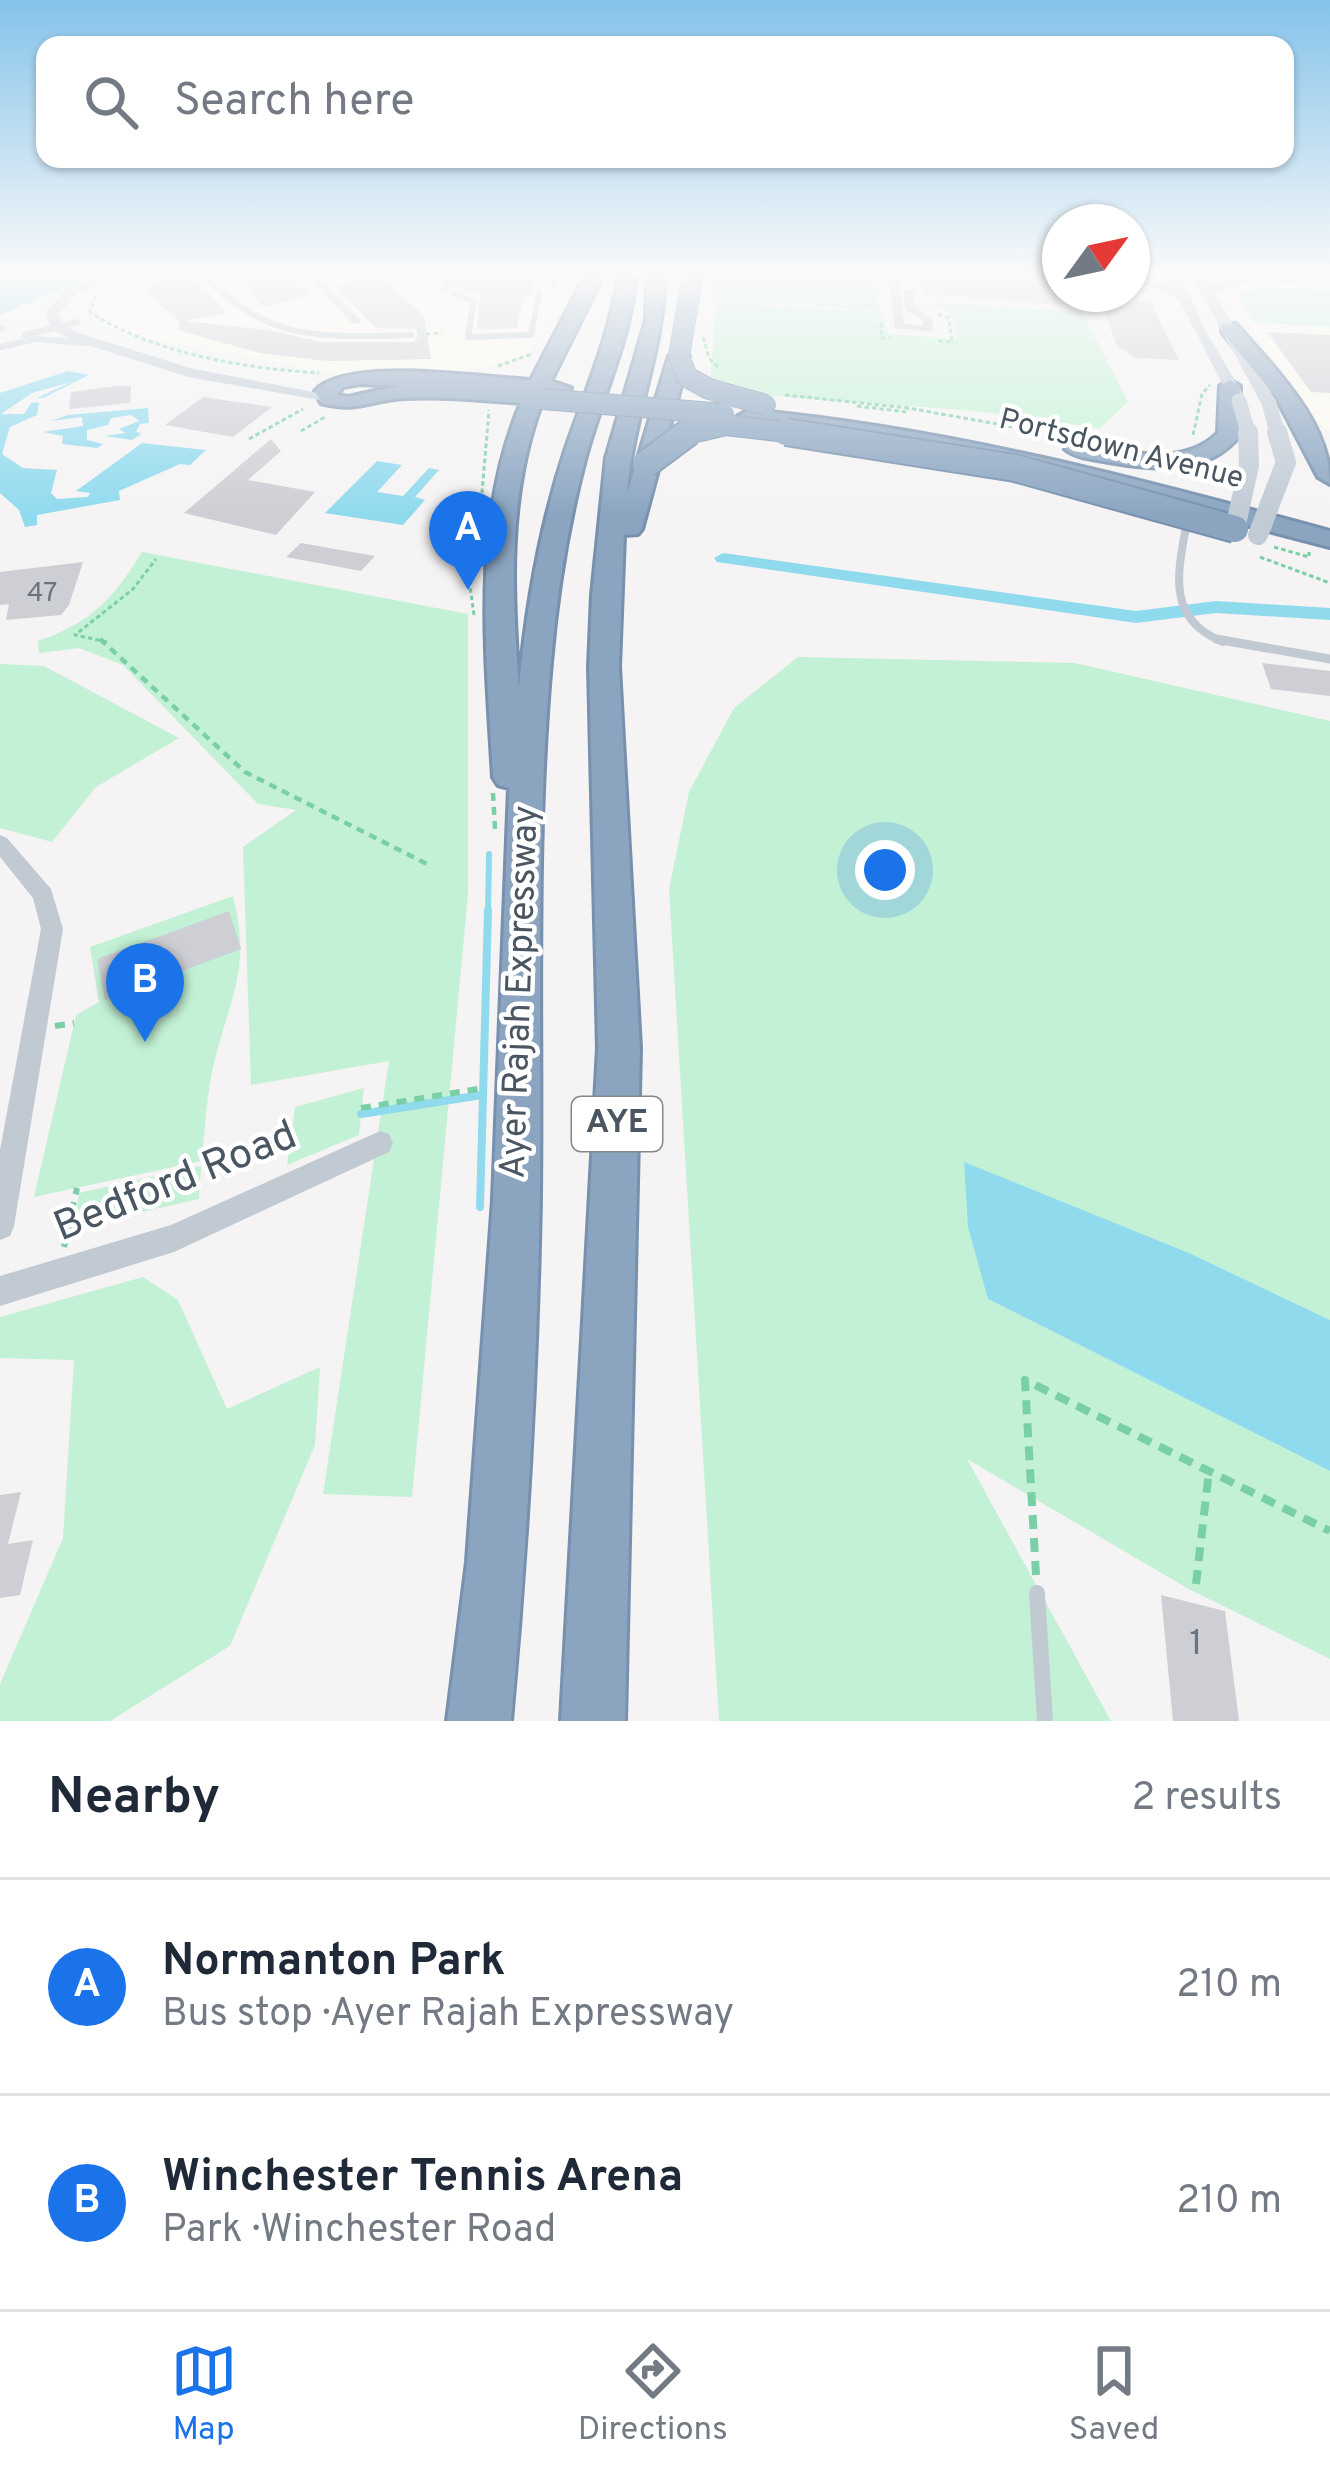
<!DOCTYPE html>
<html lang="en">
<head>
<meta charset="utf-8">
<style>
	body { margin:0; font-family:Overpass,sans-serif; background:#f2f2f3; color:#1f2937 }
	.compass { position:absolute; left:1042px; top:204px; width:108px; height:108px; border-radius:50%; background:#fff; box-shadow:0 3px 9px #0004; rotate:57deg }
	.you { position:absolute; left:885px; top:870px; width:42px; height:42px; margin:-30px; border:9px solid #fff; border-radius:50%; background:#1a73e8; box-shadow:0 0 0 18px #1a73e833 }
	.badge { display:grid; place-items:center; width:78px; height:78px; border-radius:50%; background:#1a73e8; color:#fff; font-size:39px; font-weight:700 }
	.pin { position:absolute; translate:-50% -99px; filter:drop-shadow(0 3px 6px #0008) }
	.pin::after { content:''; position:absolute; top:63px; width:42px; height:36px; background:inherit; clip-path:polygon(0 0,100% 0,50% 100%) }
	.list { margin:0; padding:0; list-style:none }
	h2 { display:flex; justify-content:space-between; align-items:center; height:156px; margin:0; padding:0 48px; font-size:51px }
	h2 small { font-size:39px; font-weight:400; color:#747a83 }
	.list li { display:grid; grid-template-columns:78px 1fr auto; gap:36px; align-items:center; box-sizing:border-box; height:216px; padding:0 48px; border-top:3px solid #e0e1e3 }
	.list b { display:block; font-size:45px; white-space:nowrap }
	.list p { margin:0; font-size:39px; white-space:nowrap; color:#747a83 }
	.list em { font-size:39px; font-style:normal; color:#747a83 }
	.icon { flex:none; width:66px; height:66px; fill:none; stroke:currentColor; stroke-width:2; stroke-linecap:round; stroke-linejoin:round }
	.map { position:relative; flex:none; width:1330px; height:1721px; overflow:hidden }
	.search { position:absolute; background:#fff; box-shadow:0 3px 9px #0004; left:36px; right:36px; top:36px; height:132px; display:flex; align-items:center; gap:30px; box-sizing:border-box; padding:0 42px; border-radius:24px; color:#747a83; font-size:45px }
	.sheet { height:588px; background:#fff }
	nav { display:flex; justify-content:space-around; align-items:center; box-sizing:border-box; height:168px; border-top:3px solid #e0e1e3; background:#fff; font-size:33px; color:#747a83 }
	nav a { display:grid; justify-items:center; gap:6px }
	nav .on { color:#1a73e8 }
	.map>svg:first-child { display:block }
</style>
</head>
<body>
<div class="map">
<svg width="1330" height="1721" viewBox="0 0 1330 1721">
	<rect width="100%" height="100%" fill="#f5f3f3"/>
	<path fill="#fdf9ef" d="M152,274h419l-46,87 -91,13h-97l-219,-42 -29,-19 5,-14 13,-9z
		M1212,274h118v156h-6z"/>
	<path fill="#c3f1d5" d="M716,274h157l7,37 -163,-12z
		M1257,288l73,3v36l-75,-4 -19,-28z
		M716,302l167,11 5,21 70,5 -4,-20 -23,-17 151,10 46,90 -28,26 -124,-17 -243,-18 -23,-8z
		M142,552l326,62v280l-56,603 -89,-3 66,-433 -138,24 -8,-238 53,-37 -38,-6 -135,-139 -44,-17 -40,5 -1,-12c54,-19 75,-42 104,-89z
		M798,657l277,6 255,58v599l-141,-67 -225,-90 24,136 342,172v188l-143,-71 -220,-129 144,262h-392l-50,-832 20,-97 45,-84z
		M0,664l44,2 135,72 -83,49 -44,55 -52,-14z
		M233,896c18,72 -1,96 -18,163 -9,33 -9,69 -14,102l-167,36 42,-182 23,-13 -9,-55z
		M364,1088l-5,47 -72,30 8,-58z
		M201,1166l-2,33 -124,28 4,-34z
		M143,1277l35,23 49,109 93,-42 -5,78 -85,201 -120,75h-110v-37l63,-146 11,-178 -74,-2v-41z"/>
	<path fill="#90daee" d="M0,274h95l-95,41z
		M68,371l21,4 -46,23h-6l34,-16 -39,11 -31,21h23l7,-11 8,-1 -2,13 -27,12 -8,27 21,14 34,2 -6,23 6,6 31,-2 2,-4 -14,-2 66,-48 64,7 -16,15 -10,-1 -61,27 1,9 -83,15v10l-12,2 -6,-17 -19,-17v-100z
		M148,408l1,15 -9,1 -4,7 5,3 -9,6 -27,-4 21,-3 -7,-4 20,-8 -8,-6 -20,3 -3,7 -21,5v10l16,4 -6,4 -35,-4 1,-8 -20,-4 40,-6 -1,-9 -31,4 17,-6z
		M377,461l25,4 -25,27 26,4 26,-28 10,2 -24,27 10,3 -22,25 -78,-12z
		M964,1162l225,91 141,67v151l-342,-172 -20,-72z"/>
	<g fill="none" stroke-linecap="round" stroke-linejoin="round">
		<path stroke="#90daee" stroke-width="6" d="M488,913l1,-59"/>
		<path stroke="#90daee" stroke-width="8" d="M361,1114l121,-19
			M480,1207l8,-297"/>
		<path fill="#90daee" fill-rule="evenodd" d="M723,553l413,58 80,-10 114,7v12l-114,-7 -80,10 -419,-61 -3,-4z"/>
	</g>
	<path fill="#cdcfd5" d="M239,274h52l18,21 -46,12z
		M379,274l45,42 7,43 -104,2 -67,-8 -82,-23 2,-8 -34,-30 18,-14h30l33,35 -43,8 84,9 54,12h92l4,-6 -2,-7 -40,-1 -41,-42z
		M446,274h91l-6,20 -6,2 -4,11 -4,21 -40,1 3,-35 -26,-7 -15,7z
		M935,274l125,7v24l-137,-12 -1,-15z
		M1100,299l50,3 29,58 -43,-2 -19,-12z
		M1267,332l63,3v58l-19,-1z
		M117,386h14l-1,17 -61,6 2,-17z
		M203,397l69,10 -39,30 -68,-12z
		M271,439l10,12 -33,29 67,12 -39,43 -92,-22z
		M301,543l45,8 29,5 -14,15 -75,-14z
		M83,562l-14,43 -8,10 -55,5 3,-16 -9,1v-33z
		M1262,663l68,8v25l-59,-7z
		M229,911l12,38 -136,51 -8,-41z
		M21,1492l-13,52 25,-4 -13,55 -20,3v-103z
		M1161,1595l64,16 14,110h-66z"/>
	<g fill="none" stroke-linecap="round" stroke-linejoin="round">
		<defs>
			<path id="highway" d="M586,274h18l-53,107 20,7 -10,6 -15,-1 8,6 -13,6c-34,91 -29,188 -22,283 7,-79 21,-161 46,-237 20,-59 45,-115 54,-177h17c-5,64 -33,120 -50,182 -18,67 -29,137 -35,206 -16,177 -9,356 -11,534 -3,175 -13,351 -29,525h-64l20,-159 26,-362 16,-412 -11,-3 -5,-8c-7,-124 -22,-257 28,-374 -39,-3 -77,-7 -116,-5 -36,2 -46,15 -84,5l-6,-12c32,-35 167,-13 216,-11zM360,384l38,2 -50,11 -11,-2 6,-8z
				M647,274h18c-1,76 -33,145 -38,220l42,-138 10,-6 10,6 -47,173 -4,5 -14,1 -5,132 21,381 -15,673h-64l37,-673 -9,-381 3,-72 14,-137 40,-138z
				M1222,324h14c39,46 94,97 94,160l-12,-7 -42,-80 -54,-65z
				M1230,380l10,6v49c-32,41 -85,35 -131,27 -15,-3 -33,-4 -44,-13l11,-7c46,8 105,28 142,-9l2,-47z
				M749,410c199,18 389,69 581,121v16l-360,-93 -229,-33 -3,-5z"/>
		</defs>
		<use href="#highway" stroke="#7690ad" stroke-width="6"/>
		<path stroke="#7ad0a6" stroke-width="3" stroke-dasharray="4.5 3" stroke-linecap="butt" d="M122,282l23,-8
			M96,296l-6,16c64,42 154,56 229,61
			M938,314l11,4 3,24 -14,-1
			M881,323v15h10
			M426,334l16,-1
			M703,337l6,21 11,11
			M498,366l34,-12
			M785,395l123,13 156,28
			M857,406l50,6 1,-4
			M301,431l26,-15
			M1193,435l9,-41 8,-9
			M249,439l54,-30
			M482,493l7,-83
			M1274,547l35,10v-5
			M1260,557l70,26
			M474,615l-6,-43 12,-68
			M107,642l-32,-7 58,-46 23,-30"/>
		<path stroke="#7ad0a6" stroke-width="4.5" stroke-dasharray="8 6" stroke-linecap="butt" d="M100,639l145,133 182,92
			M493,793l2,36"/>
		<path stroke="#7ad0a6" stroke-width="6" stroke-dasharray="10 8" stroke-linecap="butt" d="M55,1026l19,-3
			M361,1108l117,-19
			M64,1247l13,-59"/>
		<path stroke="#7ad0a6" stroke-width="8" stroke-dasharray="14 9" stroke-linecap="butt" d="M1036,1575l-11,-195 305,151
			M1196,1584l13,-113"/>
		<path stroke="#c1cad2" stroke-width="6" d="M203,274c63,69 121,63 208,61
			M554,286l3,-12
			M454,294l20,7 -6,36 63,-2 8,-41
			M25,335l52,-13
			M0,347l36,-8 51,4"/>
		<path stroke="#c1cad2" stroke-width="8" d="M1188,516c-9,52 -25,102 35,126"/>
		<path stroke="#c1cad2" stroke-width="9" d="M1216,639l114,20"/>
		<path stroke="#c1cad2" stroke-width="16" d="M1037,1593l8,128"/>
		<path fill="#c1cad2" fill-rule="evenodd" d="M306,274h10l44,45v4h-8z
			M888,274h10l6,49 19,3v-5l-17,-11 -3,-16 5,-3 5,3 3,14 17,12 -1,12 -37,-4z
			M1132,274h47l2,2 -5,3z
			M1195,275l135,3v6l-131,-4z
			M0,325l5,2v4l-5,1z
			M0,835l7,3 44,51 12,40 -49,297 -4,10 -10,4v-90l41,-221 -8,-31 -33,-41z
			M380,1131l9,3 4,9 -4,9 -215,100 -174,54v-30l171,-51z"/>
		<path fill="#c1cbd6" fill-rule="evenodd" d="M101,274h16l-41,20 -17,20 4,10 16,9 111,35 143,28 -8,5 -137,-24 -119,-38 -17,-10 -7,-15 21,-26z
			M1132,274l42,13 -5,-13h12l23,54 43,73 -2,3 -14,-3 -52,-102 -47,-20z
			M1191,274h12l7,11 49,-10 6,4 -51,13 63,111 -2,3 -14,-3z
			M903,290h10l2,4 -12,3z"/>
		<use href="#highway" fill="#8ba5c1" fill-rule="evenodd"/>
		<defs>
			<path id="highway-bridge-far1" d="M693,274l-14,82 8,21 22,12 57,16
				M543,399l181,15
				M683,435l43,-10 86,10"/>
			<path id="highway-bridge" d="M786,432l229,36 220,61
				M646,464l43,-32"/>
		</defs>
		<use href="#highway-bridge-far1" stroke="#7690ad" stroke-width="22" stroke-linecap="butt"/>
		<use href="#highway-bridge" stroke="#7690ad" stroke-width="30" stroke-linecap="butt"/>
		<path stroke="#7ad0a6" stroke-width="3" stroke-dasharray="4.5 3" stroke-linecap="butt" d="M1108,301l10,2"/>
		<path stroke="#c1cbd6" stroke-width="15" d="M1239,401l10,34
			M1269,403l9,32"/>
		<path stroke="#c1cbd6" stroke-width="20" d="M1235,529l14,-64 -1,-33
			M1258,535l28,-73 -9,-30"/>
		<use href="#highway-bridge-far1" stroke="#8ba5c1" stroke-width="20"/>
		<use href="#highway-bridge" stroke="#8ba5c1" stroke-width="26"/>
	</g>
	<linearGradient id="sky" x2="0" y2="1"><stop stop-color="#85c3ea"/><stop offset="0.53" stop-color="#fafafa"/><stop offset="1" stop-color="#fafafa" stop-opacity="0"/></linearGradient>
	<rect width="1330" height="515" fill="url(#sky)"/>
	<g text-anchor="middle" dominant-baseline="central" stroke-width="9" stroke-linejoin="round" paint-order="stroke">
		<g font-size="27" fill="#6b747e">
			<text x="42" y="594">47</text>
		</g>
		<g font-size="30" fill="#4a5661" stroke="#fff">
			<text transform="translate(1121 450) rotate(14)">Portsdown Avenue</text>
		</g>
		<rect fill="#fff" stroke="#808990" stroke-width="3" x="572" y="1097" width="90" height="54" rx="9"/>
		<g font-size="33" font-weight="bold" fill="#4a5661">
			<text x="617" y="1124">AYE</text>
		</g>
		<g font-size="36" fill="#4a5661" stroke="#fff">
			<text transform="translate(521 992) rotate(-88)">Ayer Rajah Expressway</text>
		</g>
		<g font-size="36" fill="#6b747e">
			<text x="1196" y="1645">1</text>
		</g>
		<g font-size="42" fill="#4a5661" stroke="#fff">
			<text transform="translate(176 1183) rotate(-22)">Bedford Road</text>
		</g>
	</g>
</svg>
<svg class="compass" viewBox="-18 -18 36 36"><path d="M0-13l5 13h-10z" fill="#e53935"/><path d="M0 13l5-13h-10z" fill="#747a83"/></svg>
<div class="you"></div>
<div class="pin badge" style="left:468px;top:590px">A</div>
<div class="pin badge" style="left:145px;top:1042px">B</div>
<div class="search"><svg class="icon" aria-label="search" viewBox="0 0 24 24"><circle cx="10" cy="10" r="6"/><path d="M15 15l6 6"/></svg>Search here</div>
</div>
<section class="sheet">
<h2>Nearby<small>2 results</small></h2>
<ul class="list">
<li><span class="badge">A</span><div><b>Normanton Park</b><p>Bus stop · Ayer Rajah Expressway</p></div><em>210 m</em></li>
<li><span class="badge">B</span><div><b>Winchester Tennis Arena</b><p>Park · Winchester Road</p></div><em>210 m</em></li>
</ul>
</section>
<nav>
<a class="on"><svg class="icon" aria-label="map" viewBox="0 0 24 24"><path d="M3 6l6-2 6 2 6-2v14l-6 2-6-2-6 2zM9 4v14M15 6v14"/></svg>Map</a>
<a><svg class="icon" aria-label="directions" viewBox="0 0 24 24"><path d="M12 3l9 9-9 9-9-9zM9 14v-3h6M13 9l2 2-2 2"/></svg>Directions</a>
<a><svg class="icon" aria-label="saved" viewBox="0 0 24 24"><path d="M7 4h10v16l-5-4-5 4z"/></svg>Saved</a>
</nav>
</body>
</html>
